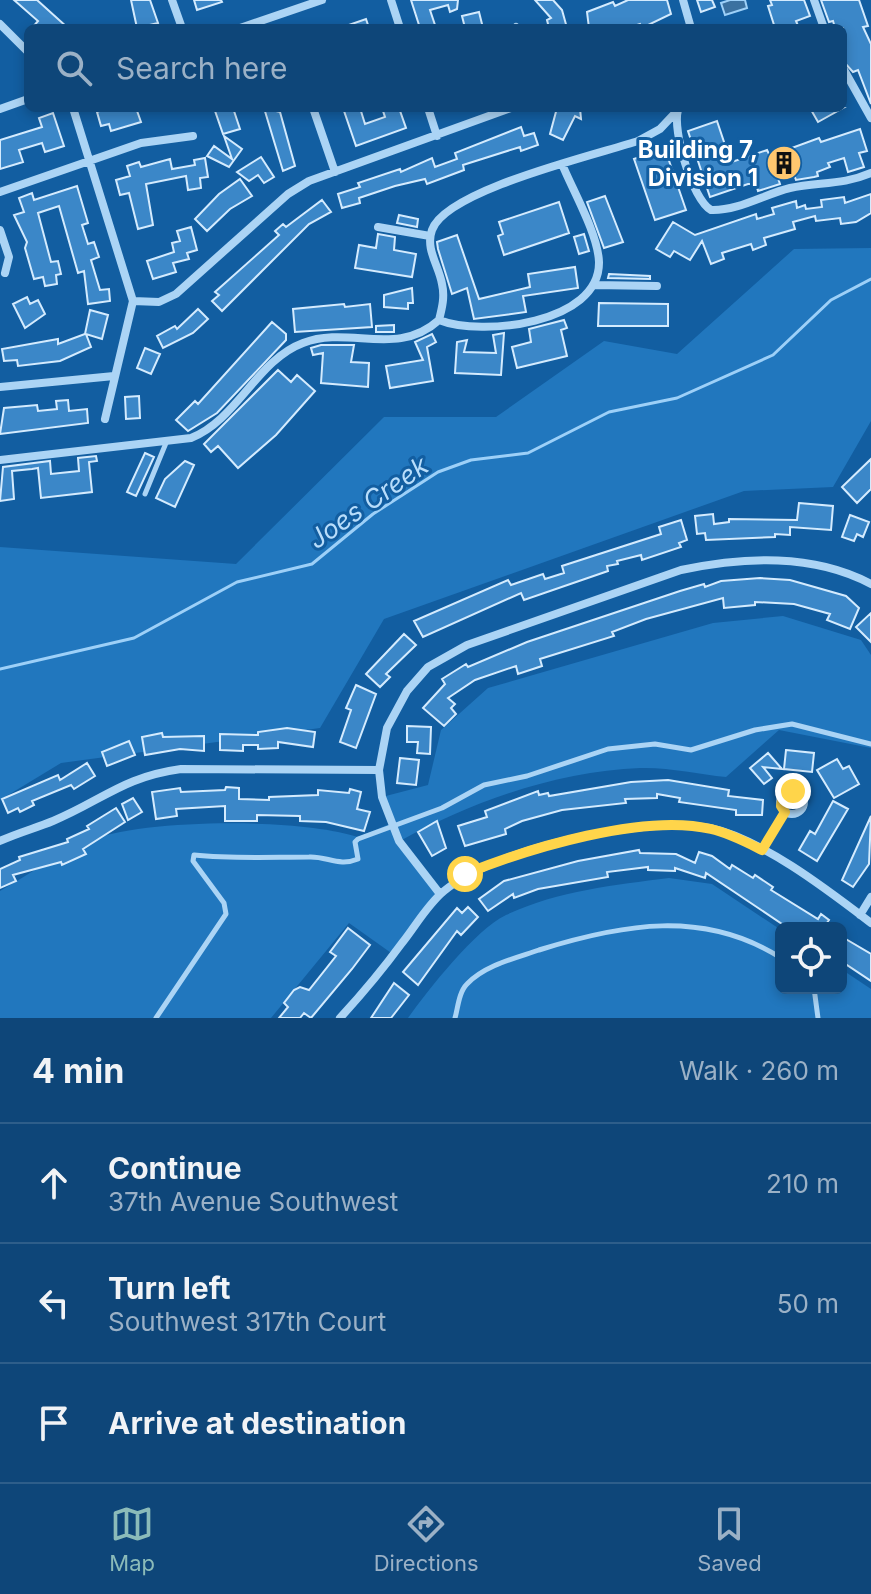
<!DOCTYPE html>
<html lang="en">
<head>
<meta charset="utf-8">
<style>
	body { margin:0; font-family:Inter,sans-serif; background:#1c5080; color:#f1f3f6 }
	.controls { position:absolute; right:24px; bottom:24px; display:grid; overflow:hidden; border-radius:12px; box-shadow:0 4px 12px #0003 }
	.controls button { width:72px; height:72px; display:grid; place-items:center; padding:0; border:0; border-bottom:2px solid #2e5e8a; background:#0e4679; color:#f1f3f6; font:40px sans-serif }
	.stop { position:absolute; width:24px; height:24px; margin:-18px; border:6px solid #ffd54a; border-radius:50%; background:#fff }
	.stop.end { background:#ffd54a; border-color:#fff; box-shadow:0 2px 8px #0008 }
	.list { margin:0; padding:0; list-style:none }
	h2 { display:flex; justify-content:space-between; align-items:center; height:104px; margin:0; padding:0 32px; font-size:34px }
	h2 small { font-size:26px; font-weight:400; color:#9bb1c6 }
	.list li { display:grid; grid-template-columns:52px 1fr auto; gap:24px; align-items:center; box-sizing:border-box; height:120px; padding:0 32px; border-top:2px solid #2e5e8a }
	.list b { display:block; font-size:30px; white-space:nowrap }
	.list p { margin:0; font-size:26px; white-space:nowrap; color:#9bb1c6 }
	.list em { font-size:26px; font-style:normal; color:#9bb1c6 }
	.icon { flex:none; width:44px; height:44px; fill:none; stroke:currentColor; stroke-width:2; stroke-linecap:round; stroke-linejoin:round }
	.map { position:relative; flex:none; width:871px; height:1018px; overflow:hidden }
	.search { position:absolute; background:#0e4679; box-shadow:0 4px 12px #0003; left:24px; right:24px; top:24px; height:88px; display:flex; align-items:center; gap:20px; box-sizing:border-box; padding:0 28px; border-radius:12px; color:#9bb1c6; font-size:30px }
	.sheet { height:464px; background:#0e4679 }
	nav { display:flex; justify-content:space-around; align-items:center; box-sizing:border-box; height:112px; border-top:2px solid #2e5e8a; background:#0e4679; font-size:22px; color:#9bb1c6 }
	nav a { display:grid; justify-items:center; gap:4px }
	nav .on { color:#8bbbb9 }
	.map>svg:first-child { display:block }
</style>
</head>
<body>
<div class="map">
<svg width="871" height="1018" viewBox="0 0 871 1018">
	<rect width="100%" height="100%" fill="#125ea1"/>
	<path fill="#2177be" d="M871,248v173l-38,66 -89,4 -360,128 -64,109 -259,35 -61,37v-253l236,17 148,-147h112l108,-76 73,13 117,-105z
		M783,616l78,24 10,15v93l-92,-18 -53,47c-28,-3 -58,-10 -86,-9 -83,3 -169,34 -240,73l40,53 -46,61 -45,-32 -78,95h-271v-127c28,-16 56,-36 85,-49 56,-24 216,-24 273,-5l34,-14 -10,-26 46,-12 13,-55 47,-42 225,-65z
		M669,878l43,6 69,46v58h60v-19l30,20v29h-463c21,-29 67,-88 98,-103 51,-24 108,-30 163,-37z"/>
	<path fill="#3b71a0" stroke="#9dd0f8" stroke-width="2" d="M730,0h15l2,8 -22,7 -4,-12z"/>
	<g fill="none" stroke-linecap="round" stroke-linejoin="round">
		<path stroke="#9dd0f8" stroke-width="3" d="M0,669l134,-31 103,-56 75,-18 61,-50 65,-42 33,-12 57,-7 81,-41 68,-14 96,-43 58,-55 40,-21"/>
	</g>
	<path fill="#3b87c8" stroke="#d4ebfe" stroke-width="2" d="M14,0h23l31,28h-36l6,-7z
		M131,0h19l8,23 -21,5z
		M194,0h27l1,2 -25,8z
		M411,0h47l-1,9 -7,3 -2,-7 -18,5 6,18h-16z
		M535,0h18l9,10 5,18h-18l-2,-8 4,-2z
		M628,0h39l4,14 -29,14 -2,-4 -12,4h-39l-2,-16 26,-10 2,4z
		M697,0h15l3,7 -14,5z
		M770,0h34l6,16 -14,5 3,7h-24l-7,-22 4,-1z
		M821,0h38l9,26 -5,1 8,17v60l-13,-34 -5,2 -10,-11v-9l3,-2 -3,-22h-8l-2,-7 -4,1z
		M479,12l4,16h-18l-3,-12z
		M366,19l3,9h-26v-1z
		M107,108h29l5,14 -30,9 -2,-7 -8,2 -4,-14z
		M214,108h19l7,21 -17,5z
		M264,108l16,4 15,54 -12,5z
		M343,108h17l5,16 20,-7 -3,-9h17l7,20 -50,18z
		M557,108h23l1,11 -6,-3 -12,24 -13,-6z
		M810,108h33l-25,14z
		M53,113l11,33 -19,6 -3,-9 -23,7 4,12 -23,7v-29l42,-13 -3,-9z
		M717,121l8,24 -5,2 6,17 41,-14 3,6 49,-18 2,4 39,-13 7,22 -8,2 5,14 -16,5 -4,-14 -16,5 2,4 -13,5 1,4 -4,1 -18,3 -3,-8 -15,6 2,6 -22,7 -2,-7h-8l-38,13 -22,-66z
		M521,127l3,9 10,-3 4,12 -17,6 -1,-4 -57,18 1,5 -37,14 -2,-5 -30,7 -36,12 1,5 -18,5 -4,-14 22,-7 -2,-4 42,-14 1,3 31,-14 3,9 22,-8 -2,-6z
		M224,136l18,13 -13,18 -22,-11 7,-10 18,13z
		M665,149l21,61 -31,10 -21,-61z
		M261,157l13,20 -10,6 -6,-8 -9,6 -12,-9z
		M205,158l3,19 -8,1 1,10 -13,2 -2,-14 -40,8 7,41 -15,4 -9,-36 -9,2 -4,-15 14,-4 -3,-10 12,-4 2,5 29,-8 2,10 23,-4 -1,-5z
		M240,179l12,17 -22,13 -23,22 -12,-12 24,-25z
		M77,186l11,37 -6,2 6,19 6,-2 5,15 -8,3 9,30 9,-1 1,12 -22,3 -4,-33 -6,2 -19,-67 -21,7 13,49 7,-1 3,13 -5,1 1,9 -12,2 -2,-9 -9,2 -9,-31 2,-6 -13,-27 10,-3 -5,-14 13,-5 2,7z
		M871,194v19l-15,9 -15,2 -1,-6 -24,3 -1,-5 -22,6 2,7 -31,9 2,7 -13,5 -2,-6 -29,9 2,6 -13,5 -9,-23 -12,19 -16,-9 -4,6 -14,-8 17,-27 22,13 61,-21 1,5 17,-5 -2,-6 24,-7 1,7 8,-3 1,4 16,-2 -1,-7 23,-3 1,6z
		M605,196l18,46 -19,6 -17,-46z
		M322,200l9,12 -22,12 -87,87 -10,-10 7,-6 -4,-3 64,-57 -4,-4 8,-7 3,3z
		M559,202l10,31 -65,22 -6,-19 5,-2 -4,-12z
		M399,215l19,4 -1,8 -20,-4z
		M191,227l6,23 -10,3 2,6 -16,4 3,9 -23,7 -6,-18 27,-9 -2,-9 8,-2 -3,-10z
		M378,234l17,3 -1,13 22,4 -4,23 -57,-9 4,-23 17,3z
		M584,234l5,17 -10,3 -5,-17z
		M457,235l22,64 51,-12 -2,-13 47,-7 3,21 -55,8 3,16 -52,7 -7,-31 -15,6 -14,-45 -1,-7z
		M609,274l41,2v3l-42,-1z
		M412,288l1,15h-5v6l-24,-2v-12z
		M27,297l3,7 8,-4 7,14 -20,14 -12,-24z
		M599,303l69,1v22h-70z
		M344,304l1,3 25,-3 2,23 -77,5 -2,-23z
		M198,309l10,10 -15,14 -30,15 -6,-12 18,-10 2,3z
		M90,310l18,5 -6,24 -16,-5 5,13 -31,14 -42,5 -1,-6 -13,1 -2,-12 56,-10v5l27,-10z
		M564,320l3,8 -6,2 6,26 -50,12 -5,-21 19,-5 -2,-13z
		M272,322l14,12v6l-69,73 -29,18 -12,-11 19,-19 3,3z
		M394,325v7h-18v-6z
		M504,333l-3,42 -46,-2 2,-31 10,-2 -3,12 32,1 -3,-18z
		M432,334l4,8 -9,5 6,34 -43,7 -4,-22 37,-6 -8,-18z
		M321,345h33l-3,17 18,1 -1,24 -47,-4 2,-30 -10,2 -2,-7z
		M145,348l15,6 -9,20 -14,-6z
		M278,370l13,12 6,-7 18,16 -39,44 -38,33 -20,-22 -7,6 -7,-8z
		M139,396l1,22 -14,1 -1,-22z
		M68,400l1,11 18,-2 1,14 -88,11 4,-26 33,-3 1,6 19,-2 -1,-8z
		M145,453l9,4 -18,39 -9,-4z
		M96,456l1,5 -8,1 3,30 -51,6 -3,-30 -6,1 -20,2 2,28 -14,2 3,-34 47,-6 1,13 28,-3 -1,-13z
		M871,459v30l-14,14 -15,-16z
		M185,461l9,4 -19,42 -19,-9 9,-19z
		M799,503l34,3 -2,24 -41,-3v8l-15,-1v3l-69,3 -1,-7 -8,1 -2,-18 18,-2 1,10 15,-2v-3l68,1z
		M850,515l19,7 -6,15 -6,-3 -3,7 -12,-4z
		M681,520l6,20 -8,3 2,4 -39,13 -1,-5 -24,6 1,3 -11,2 1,5 -84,29 -3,-7 -98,44 -9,-16 94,-41 3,5 32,-11 2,5 19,-6 -2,-7 99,-32 -2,-7z
		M760,578l30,2 56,16 13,12 -9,21 -23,-9 3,-6 -36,-10 -39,-2v3l-31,3 -1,-10 -77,21 -34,13 2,4 -74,23 2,7 -24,8 -2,-8 -41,14 -27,18 7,6 -4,4 5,6 -12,12 -21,-18 22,-24 -3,-5 24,-15 2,3 59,-25 153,-51 24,-7 1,3 16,-6z
		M871,613v29l-15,-15z
		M404,634l12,11 -30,29 4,3 -10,10 -14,-13z
		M356,685l20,9 -20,54 -16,-6 11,-32 -5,-2z
		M407,726l24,1 -1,27 -13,-1 1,-11h-11z
		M287,728l28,4 -2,15 -35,-5v6l-20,1v-4h-15v6l-23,-1v-16l38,1v-3z
		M162,733l1,4 41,-1v15l-24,-2 -35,6 -3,-18z
		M129,741l6,14 -28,11 -5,-14z
		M786,750l28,3 -2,19 -28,-3z
		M768,753l14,16 -19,-2 9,11 -8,6 -14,-16z
		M400,758l19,2 -3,25 -19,-2z
		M837,759l6,10 6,-3 10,18 -25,14 -17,-28z
		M87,763l8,13 -21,13 -3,-4 -39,16 2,4 -14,7 -2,-4 -10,5 -6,-14 56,-24 2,5z
		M668,780l61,10 -1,6 35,4 -1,15h-26v-5l-57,-8 1,-4 -23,-4v4l-32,1 1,4 -64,7 -40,11 -17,8 1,5 -41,12 -7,-20 29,-9 -2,-6 53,-20 1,4 9,-2 1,3 82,-14z
		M226,787l13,1v11l30,1v-3l49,-2v-5l31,3 1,-4 11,3 -4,17 13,3 -6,19 -38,-9 -26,-1v-5l-43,-1v6h-32v-15l-49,3 1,7 -21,3 -4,-27 28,-4 1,4 44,-2z
		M133,798l9,14 -14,8 -6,-16z
		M833,801l15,8 -31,52 -18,-11 11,-19 5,3z
		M116,808l9,14 -42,27 3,5 -24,11 -1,-3 -48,13 3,6 -16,7v-19l20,-9 -1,-3 49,-15 -1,-3 22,-10 -2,-3z
		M871,816l-2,48 -16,23 -11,-7z
		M437,821l9,27 -14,8 -14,-24z
		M639,850l1,3 36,1 19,9 4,-11 13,4 18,13 2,-4 21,13 2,-3 18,12 -2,3 47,29 3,-5 8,6 -6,8h-35l-82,-55 -1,5 -30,-10v3l-27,-1v-3l-41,5 1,5 -70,12 -24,9 -1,-4 -25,17 -9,-12 25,-18 74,-20z
		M468,907l10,10 -17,18 -4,-4 -39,54 -15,-13 54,-64 5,5z
		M348,928l22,17 -18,24 -41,49 -7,-5 -4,5h-21l9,-11 -4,-4 10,-13 6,-3 9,3 27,-34 -6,-4z
		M844,938l27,16v27l-30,-20z
		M394,983l15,12 -18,23h-20z"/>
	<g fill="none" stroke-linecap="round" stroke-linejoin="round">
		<path stroke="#abd4f5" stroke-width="5" d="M145,494l21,-51
			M814,988l4,30
			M156,1018l70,-104 -2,-11 -31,-42 1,-6c38,4 76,2 115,2 18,-1 30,10 49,2l-3,-17 3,-3 84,-31 42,-23 43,-9 81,-27 47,-5 36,6 64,-20 37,-6 79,20
			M455,1018c3,-11 4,-26 12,-34 18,-19 49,-26 72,-34 83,-26 165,-41 242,8"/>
		<path stroke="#abd4f5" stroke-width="8" d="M172,0l10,28
			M391,0l9,28
			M683,0l8,28
			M814,0l10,28
			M0,24l28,28
			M516,27l1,1
			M240,28l82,-28
			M843,68l28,50
			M73,108l60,193 -28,118
			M313,108l22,64
			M428,108l9,28
			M0,109l28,-10
			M678,110c-6,20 14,89 33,100 27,1 54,-16 79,-22 28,-6 54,-3 81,-15
			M0,192l141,-49 52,-7
			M378,227l52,9
			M0,230l9,27 -4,16
			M594,285l63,1
			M133,301l26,1 17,-8 112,-100 21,-13 202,-73
			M439,320c3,-12 6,-23 3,-36 -3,-18 -17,-35 -10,-54 14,-40 163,-75 206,-89l22,-12 17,-18
			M439,320c42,17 161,4 160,-58 -1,-28 -26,-71 -37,-98
			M0,387l114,-11
			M0,460l191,-22c46,-18 66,-78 112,-95 46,-18 94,15 136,-23
			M780 802a12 12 0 1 1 24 0a12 12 0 1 1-24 0Z
			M0,841c17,-8 36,-13 53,-20 50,-21 70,-44 128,-52l198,1
			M762,850l23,-38
			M440,894l-41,-53 -17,-44 -3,-27 8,-42 20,-37 21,-24 39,-22 214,-75c63,-13 132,-17 190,14
			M860,915l11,-18
			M340,1018c22,-24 43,-49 62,-75 13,-16 25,-38 42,-52 50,-42 201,-76 266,-63 52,11 119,63 161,95"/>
	</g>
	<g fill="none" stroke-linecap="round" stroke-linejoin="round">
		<path stroke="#ffd54a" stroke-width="10" d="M465,874c64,-26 179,-61 246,-45 18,4 35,13 51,21l23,-38 -4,-6 2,-11 10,-4"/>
	</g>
	<defs>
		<symbol id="building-disc" viewBox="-11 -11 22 22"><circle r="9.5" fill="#ffc76f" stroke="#125ea1"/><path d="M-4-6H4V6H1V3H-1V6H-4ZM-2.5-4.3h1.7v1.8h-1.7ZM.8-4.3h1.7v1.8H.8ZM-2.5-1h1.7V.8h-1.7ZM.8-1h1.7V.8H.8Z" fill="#111"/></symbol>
	</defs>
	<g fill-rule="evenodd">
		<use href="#building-disc" x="764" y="143" width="40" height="40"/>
	</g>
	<g text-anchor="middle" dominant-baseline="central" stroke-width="6" stroke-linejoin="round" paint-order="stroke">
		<g font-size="24" font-weight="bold" fill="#fff" stroke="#125ea1" text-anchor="end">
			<text x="758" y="149">Building 7,<tspan x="758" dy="28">Division 1</tspan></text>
		</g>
		<g font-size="26" font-style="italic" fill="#b8ddfb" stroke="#125ea1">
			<text transform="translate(368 502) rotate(-35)">Joes Creek</text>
		</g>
	</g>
</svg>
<div class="controls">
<button><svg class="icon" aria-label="locate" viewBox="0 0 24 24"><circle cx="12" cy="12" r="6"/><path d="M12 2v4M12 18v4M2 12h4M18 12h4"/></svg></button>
</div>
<div class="stop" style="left:465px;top:874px"></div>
<div class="stop end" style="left:793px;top:791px"></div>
<div class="search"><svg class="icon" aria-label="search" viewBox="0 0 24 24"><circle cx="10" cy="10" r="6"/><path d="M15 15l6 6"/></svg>Search here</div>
</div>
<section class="sheet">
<h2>4 min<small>Walk · 260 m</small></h2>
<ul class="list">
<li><svg class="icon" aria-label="ahead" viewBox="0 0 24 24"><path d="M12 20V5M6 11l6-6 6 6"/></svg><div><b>Continue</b><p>37th Avenue Southwest</p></div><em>210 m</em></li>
<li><svg class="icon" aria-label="left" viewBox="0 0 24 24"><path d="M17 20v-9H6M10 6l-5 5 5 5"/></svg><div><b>Turn left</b><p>Southwest 317th Court</p></div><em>50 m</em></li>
<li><svg class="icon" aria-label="arrive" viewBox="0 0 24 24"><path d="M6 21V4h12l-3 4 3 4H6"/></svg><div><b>Arrive at destination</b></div></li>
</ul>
</section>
<nav>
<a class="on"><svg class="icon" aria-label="map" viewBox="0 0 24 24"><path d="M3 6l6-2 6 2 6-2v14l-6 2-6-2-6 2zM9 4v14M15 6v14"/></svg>Map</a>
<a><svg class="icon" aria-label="directions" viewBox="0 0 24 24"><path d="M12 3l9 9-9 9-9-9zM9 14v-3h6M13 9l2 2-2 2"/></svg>Directions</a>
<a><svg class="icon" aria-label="saved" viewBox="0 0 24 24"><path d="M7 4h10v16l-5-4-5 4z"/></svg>Saved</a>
</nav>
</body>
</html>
